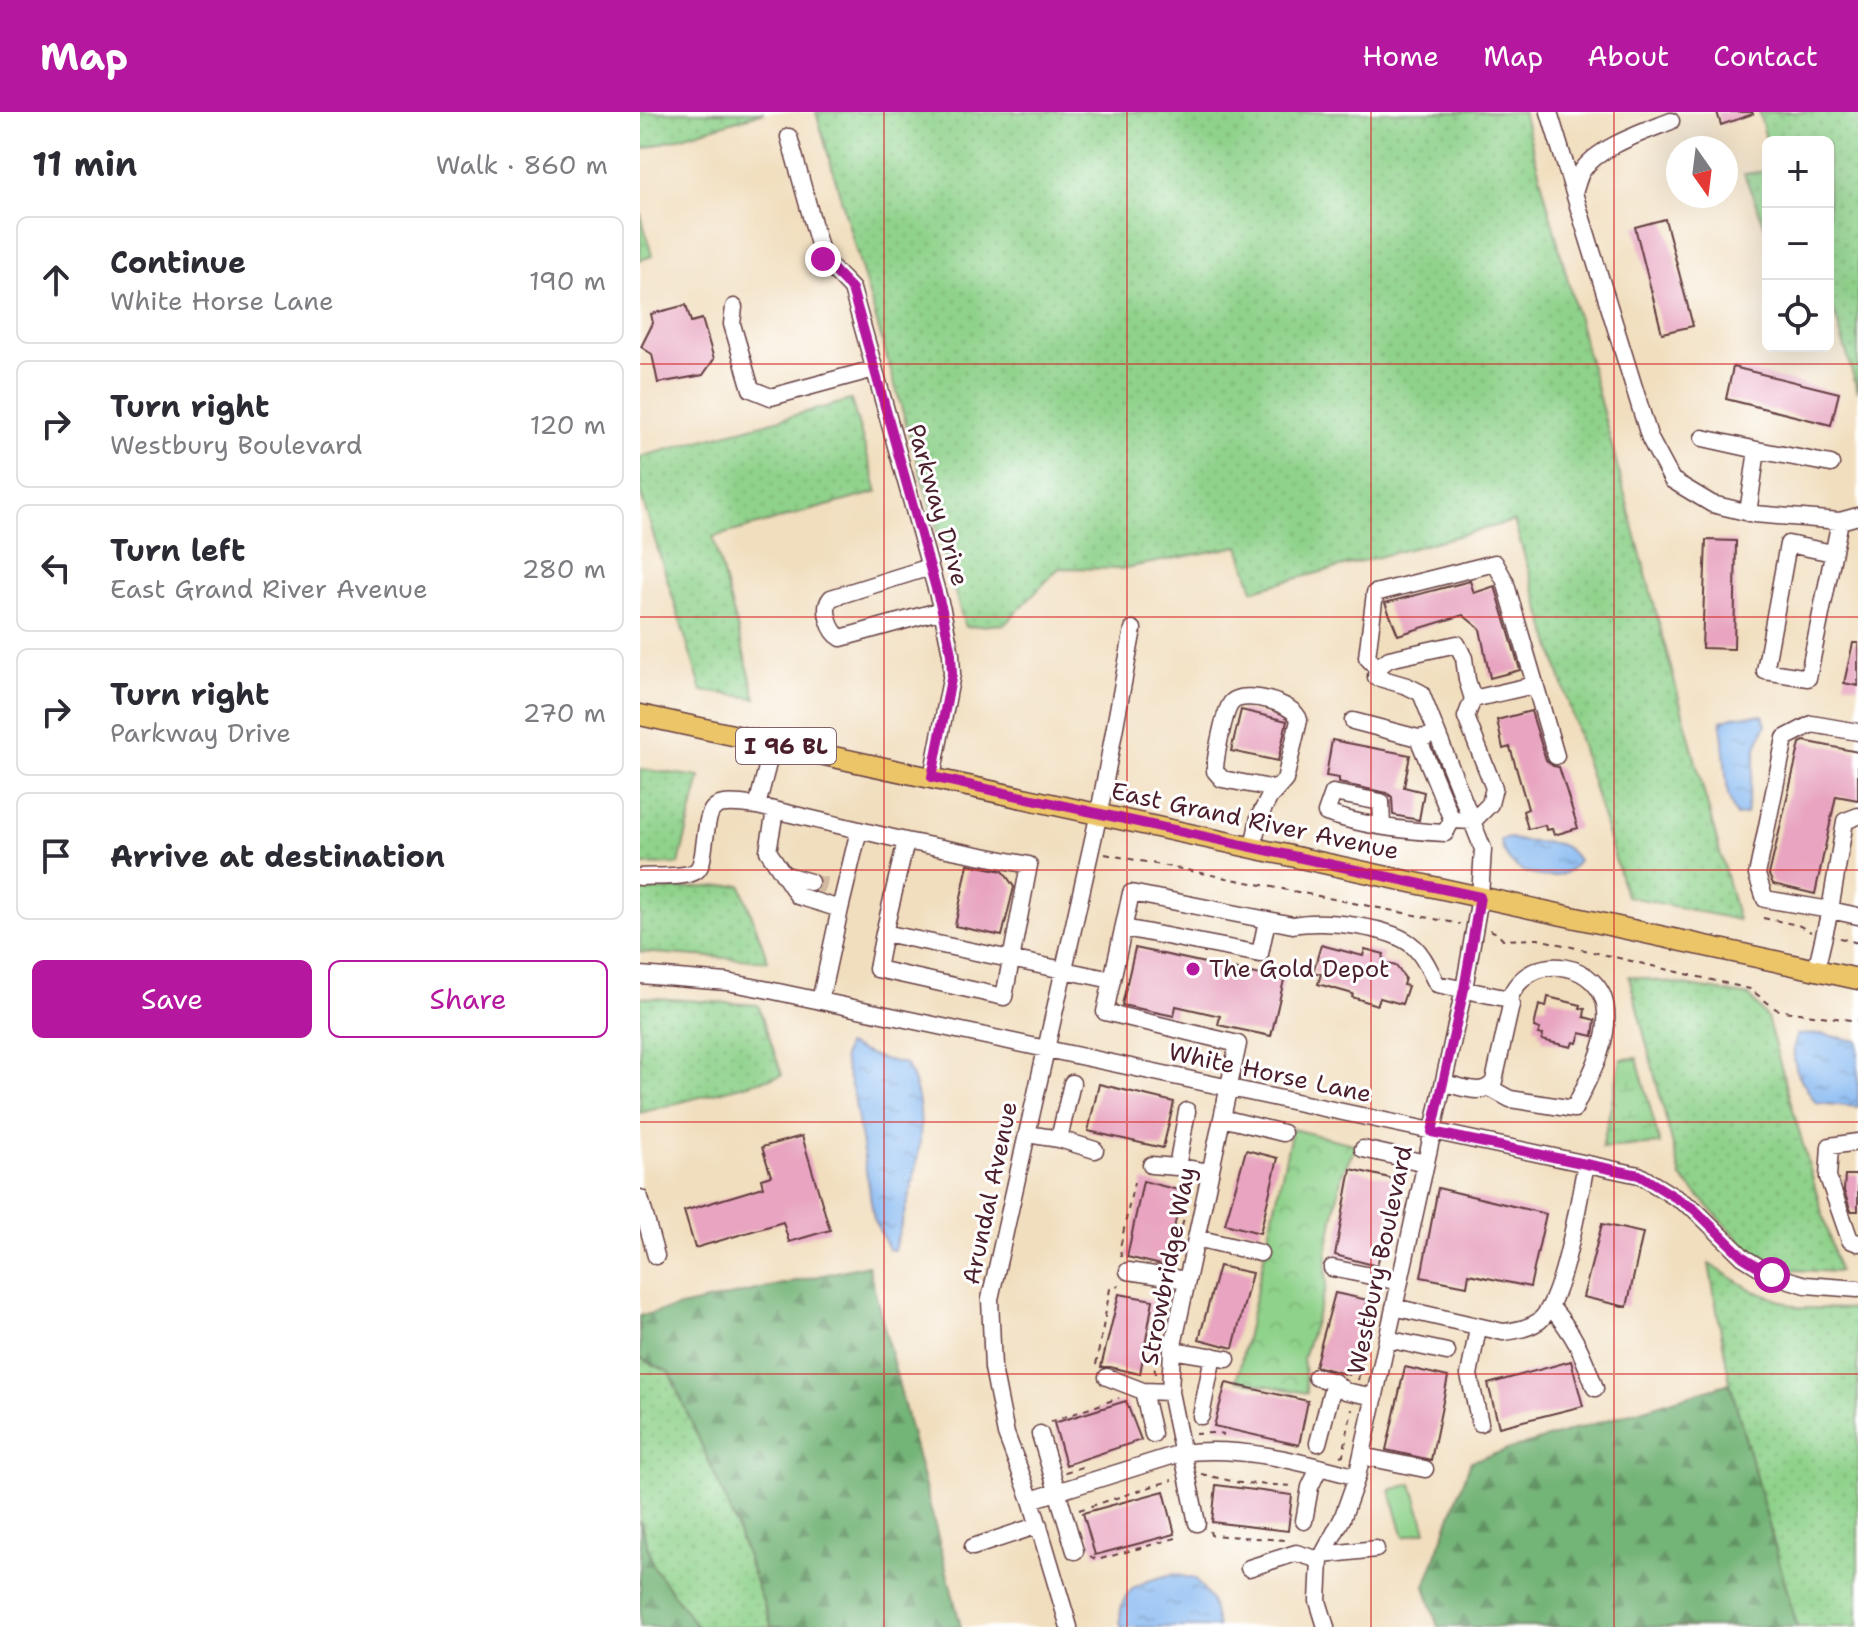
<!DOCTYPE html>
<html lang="en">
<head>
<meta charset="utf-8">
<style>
	body { margin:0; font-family:"Shantell Sans",sans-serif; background:#f7f7f7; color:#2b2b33 }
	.controls { position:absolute; right:24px; top:24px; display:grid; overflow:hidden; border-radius:12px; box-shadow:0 8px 32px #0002 }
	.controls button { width:72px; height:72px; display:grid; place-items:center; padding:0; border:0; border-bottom:2px solid #e1e1e2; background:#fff; color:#2b2b33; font:40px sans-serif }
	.compass { position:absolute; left:1026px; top:24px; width:72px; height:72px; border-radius:50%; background:#fff; box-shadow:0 8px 32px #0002; rotate:166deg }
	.stop { position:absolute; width:24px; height:24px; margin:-18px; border:6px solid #b5179e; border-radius:50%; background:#fff }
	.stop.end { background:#b5179e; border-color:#fff; box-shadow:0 2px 8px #0008 }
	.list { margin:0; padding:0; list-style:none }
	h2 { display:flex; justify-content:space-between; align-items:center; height:104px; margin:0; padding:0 32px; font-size:34px }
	h2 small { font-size:26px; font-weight:400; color:#7c7c81 }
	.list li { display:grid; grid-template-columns:52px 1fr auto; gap:24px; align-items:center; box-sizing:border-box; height:128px; margin:0 16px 16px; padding:0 16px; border:2px solid #e1e1e2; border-radius:12px }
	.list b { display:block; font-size:30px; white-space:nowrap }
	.list p { margin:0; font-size:26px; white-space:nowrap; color:#7c7c81 }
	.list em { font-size:26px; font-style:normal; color:#7c7c81 }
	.actions { display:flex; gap:16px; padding:24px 32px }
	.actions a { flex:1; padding:18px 0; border:2px solid #b5179e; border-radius:12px; text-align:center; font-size:28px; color:#b5179e }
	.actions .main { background:#b5179e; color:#fff }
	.icon { flex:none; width:44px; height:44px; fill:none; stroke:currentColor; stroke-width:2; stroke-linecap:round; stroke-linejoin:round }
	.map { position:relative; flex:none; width:1218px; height:1515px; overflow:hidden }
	header { display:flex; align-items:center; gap:48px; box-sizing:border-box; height:112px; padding:0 40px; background:#b5179e; color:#fff }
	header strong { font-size:38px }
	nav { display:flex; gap:44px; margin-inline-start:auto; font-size:28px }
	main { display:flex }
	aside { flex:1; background:#fff }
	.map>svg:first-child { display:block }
</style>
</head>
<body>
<header>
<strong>Map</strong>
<nav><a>Home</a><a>Map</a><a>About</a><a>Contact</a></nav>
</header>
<main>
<aside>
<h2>11 min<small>Walk · 860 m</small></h2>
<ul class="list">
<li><svg class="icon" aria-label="ahead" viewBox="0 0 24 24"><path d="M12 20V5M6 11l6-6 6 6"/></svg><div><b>Continue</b><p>White Horse Lane</p></div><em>190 m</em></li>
<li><svg class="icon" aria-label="right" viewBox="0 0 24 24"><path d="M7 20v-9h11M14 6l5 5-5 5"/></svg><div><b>Turn right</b><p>Westbury Boulevard</p></div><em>120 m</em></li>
<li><svg class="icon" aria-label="left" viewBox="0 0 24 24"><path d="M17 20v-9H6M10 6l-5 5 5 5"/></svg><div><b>Turn left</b><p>East Grand River Avenue</p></div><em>280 m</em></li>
<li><svg class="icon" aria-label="right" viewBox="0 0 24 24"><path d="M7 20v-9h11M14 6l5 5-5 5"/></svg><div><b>Turn right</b><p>Parkway Drive</p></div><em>270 m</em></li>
<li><svg class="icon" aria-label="arrive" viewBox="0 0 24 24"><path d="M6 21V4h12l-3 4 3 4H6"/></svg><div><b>Arrive at destination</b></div></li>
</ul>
<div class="actions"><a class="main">Save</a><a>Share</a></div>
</aside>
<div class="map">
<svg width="1218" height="1515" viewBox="0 0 1218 1515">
	<defs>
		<pattern id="grass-dots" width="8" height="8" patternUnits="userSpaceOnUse" patternTransform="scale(2)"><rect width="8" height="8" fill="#8fd28b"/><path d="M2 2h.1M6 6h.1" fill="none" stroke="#7db478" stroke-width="1.8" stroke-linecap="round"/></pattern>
		<pattern id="forest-firs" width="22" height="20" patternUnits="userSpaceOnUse" patternTransform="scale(2)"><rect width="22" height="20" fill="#73b477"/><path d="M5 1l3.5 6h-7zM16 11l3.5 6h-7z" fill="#609262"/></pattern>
		<pattern id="wetland-marsh" width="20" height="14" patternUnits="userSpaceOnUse" patternTransform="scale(2)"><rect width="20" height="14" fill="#8fd28b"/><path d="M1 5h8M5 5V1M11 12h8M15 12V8" fill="none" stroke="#7db478"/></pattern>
		<pattern id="park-crowns" width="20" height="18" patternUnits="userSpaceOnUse" patternTransform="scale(2)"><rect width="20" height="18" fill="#8fd28b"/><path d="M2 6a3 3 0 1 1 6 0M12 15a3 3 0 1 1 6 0" fill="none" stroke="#7db478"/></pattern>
		<pattern id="water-ripples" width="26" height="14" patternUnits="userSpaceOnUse" patternTransform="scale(2)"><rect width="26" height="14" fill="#83b7f1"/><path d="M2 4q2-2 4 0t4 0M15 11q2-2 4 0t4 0" fill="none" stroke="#6d94c3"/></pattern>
	</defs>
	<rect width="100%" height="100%" fill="#fff"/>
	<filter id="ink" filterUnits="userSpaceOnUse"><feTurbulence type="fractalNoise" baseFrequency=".0125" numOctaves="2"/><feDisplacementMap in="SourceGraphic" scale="16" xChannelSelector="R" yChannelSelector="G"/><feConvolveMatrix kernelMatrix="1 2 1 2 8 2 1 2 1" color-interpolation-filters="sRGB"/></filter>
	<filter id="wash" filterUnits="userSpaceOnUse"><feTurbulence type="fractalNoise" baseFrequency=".006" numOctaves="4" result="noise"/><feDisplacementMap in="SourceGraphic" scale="32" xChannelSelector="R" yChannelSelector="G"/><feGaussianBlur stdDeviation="1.8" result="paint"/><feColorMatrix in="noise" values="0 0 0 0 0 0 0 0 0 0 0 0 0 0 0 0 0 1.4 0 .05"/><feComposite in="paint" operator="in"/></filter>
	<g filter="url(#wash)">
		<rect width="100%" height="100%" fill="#f1debe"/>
		<path fill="url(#grass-dots)" stroke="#6c785b" stroke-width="2" d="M0,0h124l-124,38z
			M176,0h707l215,808 -112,-24 -112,-375 -261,69 -14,-44 -119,23 -61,-1 -54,56 -40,3z
			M1119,0h99v280l-26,-88 -4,13v-175h-60v5z
			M1128,59v63l-24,-60z
			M0,100l12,44 -12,4z
			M211,288l27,92 -165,45 43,161 -54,-7 -62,-199v-35z
			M0,657l60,8 -21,87 -39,1z
			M101,773l27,76 -128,-9v-61z
			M989,864l121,20 17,22 72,254 -46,-2 -43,-19 -69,-74z
			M0,885l118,8 24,70 -142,38z
			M1069,1152l45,27 46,17 58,1v318h-61l-67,-244z
			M0,1246l29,14 58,130 45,125h-75l-44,-61 -13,-46z"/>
		<path fill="url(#forest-firs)" stroke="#5e6a51" stroke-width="2" d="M228,1153l93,362h-189l-45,-125 -58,-130 -29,-14v-42z
			M1090,1271l67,244h-359l-13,-41 46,-125z
			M0,1409l13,45 44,61h-57z"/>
		<path fill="url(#wetland-marsh)" stroke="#6c785b" stroke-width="2" d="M997,946l23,86 -58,4 19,-89z"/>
		<path fill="url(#park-crowns)" stroke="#6c785b" stroke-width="2" d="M652,1017l65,16 -15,28 -15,78 -1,36 -23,71 4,35 -70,-13z"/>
		<path fill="#8fd28b" stroke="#6c785b" stroke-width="2" d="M772,1372l14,47 -22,6 -14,-47z"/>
		<path fill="url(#water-ripples)" stroke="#666b8e" stroke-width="2" d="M1123,603l3,10 -9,19 -11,70 -10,2 -8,-21 -7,-74 15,-5z
			M870,726c25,11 49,-7 68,22 -16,31 -75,16 -77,-20z
			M1182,922l36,7v66l-42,-4c-15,-23 -29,-40 -19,-68z
			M206,933l36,14 23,5c34,56 4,128 -11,186l-5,-1 -15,-29 -20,-124 -11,-38z
			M533,1462l22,5 16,21 7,27h-97c-5,-39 20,-45 52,-53z"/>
		<g id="blocks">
			<path fill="#e8a4c0" d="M1077,0h35l1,2 -32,11z
				M1025,107l28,107 -31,7 -27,-106z
				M46,193l5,17 11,-3 12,40 -11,16 -45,8 -6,-29 -11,-7 12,-24 -2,-9z
				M1093,255l106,26 -8,32 -105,-26z
				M1066,428l30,1 -2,108 -32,-1z
				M830,469l4,12 21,-7 25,84 -30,8 -10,-49 -17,-14 -65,20 -13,-32z
				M1213,531h5v43l-14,-3z
				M601,598l46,11 -9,40 -47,-10z
				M891,599l15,49 7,6 6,1 19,61 -24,7 -2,-6 -6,1 -1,-5 -17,4 -5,-18 5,-2 -18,-62 -7,2 -6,-29z
				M692,628l78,15 -6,32 20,5 -5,28 -26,-5 -1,-18 -5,-4 -48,-10v-5l-13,-2z
				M1164,629l54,11v48l-22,-4 -21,98 -42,-10 -4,-9 31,-132z
				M328,752l35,7 11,16 -12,49 -47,-10z
				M681,833l42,11 2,-7 19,5 -2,8 14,4 9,12 -2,7 5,1 -6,18 -22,-6 -3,7 -25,-8 1,-3 -35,-10 3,-10 -8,-2z
				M495,836l149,32 -13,56 -53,-11 2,-9 -44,-10 -2,10 -52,-11z
				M908,885l33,8 -1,3 5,1 -1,8 11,3 -2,16 -13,-3 -3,10 -4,-1 -2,5 -29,-7 1,-5 -5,-1 2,-5 -6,-2 5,-22 7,2z
				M459,972l75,18 -11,46 -75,-17z
				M162,1024l28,94 -41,12 -6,-20 -88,26 -11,-37 79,-24 -2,-8 10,-3 -9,-29z
				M606,1038l32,8 -18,75 -35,-9z
				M711,1057l47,11 -21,86 -42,-11z
				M1205,1063h13v36h-7l-7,-20z
				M503,1069l39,10 -16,75 -39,-9z
				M798,1076l108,26 -16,73 -61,-13 -2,12 -46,-9z
				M962,1112l41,9 -16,74 -44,-10z
				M579,1154l33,7 -19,75 -34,-9z
				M695,1181l33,7 -19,75 -34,-9z
				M479,1182l34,6 -13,74 -30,-7h-9z
				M931,1249l12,45 -84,21 -11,-43z
				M765,1255l43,10 -17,83 -45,-10z
				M586,1271l82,18 -9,44 -85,-19z
				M486,1289l15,39 -75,25 -12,-42z
				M576,1373l76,10 -4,36 -76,-9z
				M524,1379l11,43 -80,21 -12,-42z"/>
		</g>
	</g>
	<g filter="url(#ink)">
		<use href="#blocks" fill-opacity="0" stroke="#633c41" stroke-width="2"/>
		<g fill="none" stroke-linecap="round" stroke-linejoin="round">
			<path stroke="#d0b8a1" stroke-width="16" stroke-dasharray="16 8" stroke-linecap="butt" d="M170,770l19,4"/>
			<defs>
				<path id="minor" d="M909,0l101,327 22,41 40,24 42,10 86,7 18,-5
					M149,25l34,122 29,30 90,321 9,44 1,20 -20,103
					M935,78c2,-6 4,-14 7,-19 16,-24 62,-39 89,-50
					M94,195l-2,17 19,65 20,8 103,-28
					M1063,326l54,12
					M1108,401l9,-63 74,14
					M1193,441l-45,-9 -23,127 43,7 32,-157
					M290,455l-99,31c-9,10 -1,34 10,40l101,-28
					M737,556l-10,-11 8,-64 120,-30 10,18 51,175
					M833,587l61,-14
					M713,609l65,17 8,-1
					M1218,620l-46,-8 -27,14 -28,137 8,24 65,11 15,-89 13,-5
					M133,632l-16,62 102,24 -19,79 -42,-13 -30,-45 7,-40
					M742,714l-1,-24 -48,-9 -7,20c38,13 79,18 119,20l7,-13
					M219,718l47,11
					M613,736l6,-31 10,-19 16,-18 14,-60c-4,-17 -54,-30 -67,-18 -8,8 -17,57 -17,69l7,8 54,10
					M143,762l27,8
					M0,765c13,-1 47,1 56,-6 5,-4 6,-11 7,-17 7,-49 2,-55 54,-48
					M484,816l136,26 7,-34
					M244,821l-7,36 127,28 25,-132 -123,-24 -22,92 228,47
					M1176,858l14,-60 28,6
					M0,863l87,7 42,8 870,185 55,34 49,48 29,18 34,10 52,4
					M180,889l20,-92
					M850,976l20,11 64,10c14,-31 35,-63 32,-98 -3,-48 -76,-64 -97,-12
					M547,999l-10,56 33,5
					M582,1006l61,15
					M387,1022l32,5 13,-56
					M419,1027l36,11
					M1218,1030l-28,4 -2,31 22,63 8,3
					M723,1037l63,14
					M511,1053l26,2
					M0,1086l16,58
					M556,1126l64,15
					M692,1156l68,14
					M488,1159l59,9
					M910,1194c25,29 32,46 45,82
					M754,1195l109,25c12,-1 26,-4 36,-11 25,-20 40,-123 47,-157
					M838,1216l-9,47 11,48
					M747,1227l60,13
					M532,1238l55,9
					M467,1265l36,14
					M676,1265l18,5 11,9 30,6
					M561,1304l12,-60
					M400,1322l35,117
					M513,1322l-10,-43 27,1
					M678,1331l16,-61
					M722,1344l63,13
					M391,1388l150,-47c59,-8 120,9 176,24
					M664,1409l6,-34 9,-19
					M557,1411l-27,-131 2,-42 66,-306 -133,-32 26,-119 162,32c29,-6 99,1 121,22 11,10 16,25 23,37l72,15 2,6 -17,76c-10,17 -34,5 -50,2
					M333,1435l66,-22
					M682,1443l54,-6
					M609,1456l47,-15 24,7
					M429,1515l-38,-127 -25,-66 -13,-66 -3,-69 109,-486 34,-184
					M686,1515l-8,-26 2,-41 22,-41 15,-42 107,-488 16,-92 3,-48 -62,-156 -14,-7 -31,-9 1,-9 12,-9 68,-15 7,14 3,22 6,19 -7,18 28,71 -4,16 -17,17 -21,-1 -34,-82"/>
				<path id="major" d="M0,603l1218,264"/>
			</defs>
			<use href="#minor" stroke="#633c41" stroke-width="19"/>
			<use href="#major" stroke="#633c41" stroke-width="23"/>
			<path stroke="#633c41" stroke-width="2" stroke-dasharray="6 6" stroke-linecap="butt" d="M465,742l355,70
				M1123,806l35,7 13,7
				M850,818l7,3 6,7 35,-1 212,50 26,20 8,2 74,10
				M1200,826l18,5
				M481,1145l-1,-9 14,-66
				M534,1149l13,-56
				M456,1253l14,-76 9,-3
				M515,1262c-2,-26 0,-60 13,-83
				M718,1268l18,-88
				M410,1310l69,-24
				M555,1322l19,-1 10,2
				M700,1344l3,-1 9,-46
				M425,1360l21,-6
				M561,1362l39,9 53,3
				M439,1398l93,-30
				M570,1419l1,4 74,5
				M450,1444l7,4 79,-22"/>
			<use href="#minor" stroke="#fff" stroke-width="16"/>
			<use href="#major" stroke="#edc569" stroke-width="20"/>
		</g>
	</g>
	<g fill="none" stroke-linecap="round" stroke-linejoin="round" filter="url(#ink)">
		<path stroke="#b5179e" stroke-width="10" d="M183,147l29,30 90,321 9,44 1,20 -20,103 548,120 -16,92 -32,143 207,43 55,34 49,48 29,18"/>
	</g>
	<path fill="none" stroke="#d62828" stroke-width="2" stroke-opacity="0.55" d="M244,0v1515M487,0v1515M731,0v1515M974,0v1515M0,252h1218M0,505h1218M0,758h1218M0,1010h1218M0,1262h1218"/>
	<circle fill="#b5179e" stroke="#fff" stroke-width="3" cx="553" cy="857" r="8"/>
	<g text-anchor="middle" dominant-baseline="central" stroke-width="6" stroke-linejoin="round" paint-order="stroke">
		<rect fill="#fff" stroke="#80626b" stroke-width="2" x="96" y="616" width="100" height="36" rx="6"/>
		<g font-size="22" font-weight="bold" fill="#4a1f2b">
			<text x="146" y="634">I 96 BL</text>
		</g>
		<g font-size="24" fill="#4a1f2b" stroke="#fff">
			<text transform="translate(298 393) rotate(74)">Parkway Drive</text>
			<text transform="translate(615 709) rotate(12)">East Grand River Avenue</text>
			<text transform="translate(630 961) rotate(12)">White Horse Lane</text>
			<text transform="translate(350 1081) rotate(-78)">Arundal Avenue</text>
			<text transform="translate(740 1148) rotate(-78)">Westbury Boulevard</text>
			<text transform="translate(528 1154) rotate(-79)">Strowbridge Way</text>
		</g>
		<g font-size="24" fill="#4a1f2b" stroke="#fff" text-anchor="start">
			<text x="569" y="857">The Gold Depot</text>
		</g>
	</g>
</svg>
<div class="controls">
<button>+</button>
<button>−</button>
<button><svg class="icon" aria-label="locate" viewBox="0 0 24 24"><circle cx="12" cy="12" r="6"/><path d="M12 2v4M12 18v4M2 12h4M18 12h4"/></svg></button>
</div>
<svg class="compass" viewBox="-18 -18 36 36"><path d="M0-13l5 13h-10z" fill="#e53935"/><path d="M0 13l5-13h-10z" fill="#7c7c81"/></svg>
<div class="stop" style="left:1132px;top:1163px"></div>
<div class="stop end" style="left:183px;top:147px"></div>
</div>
</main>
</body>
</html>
